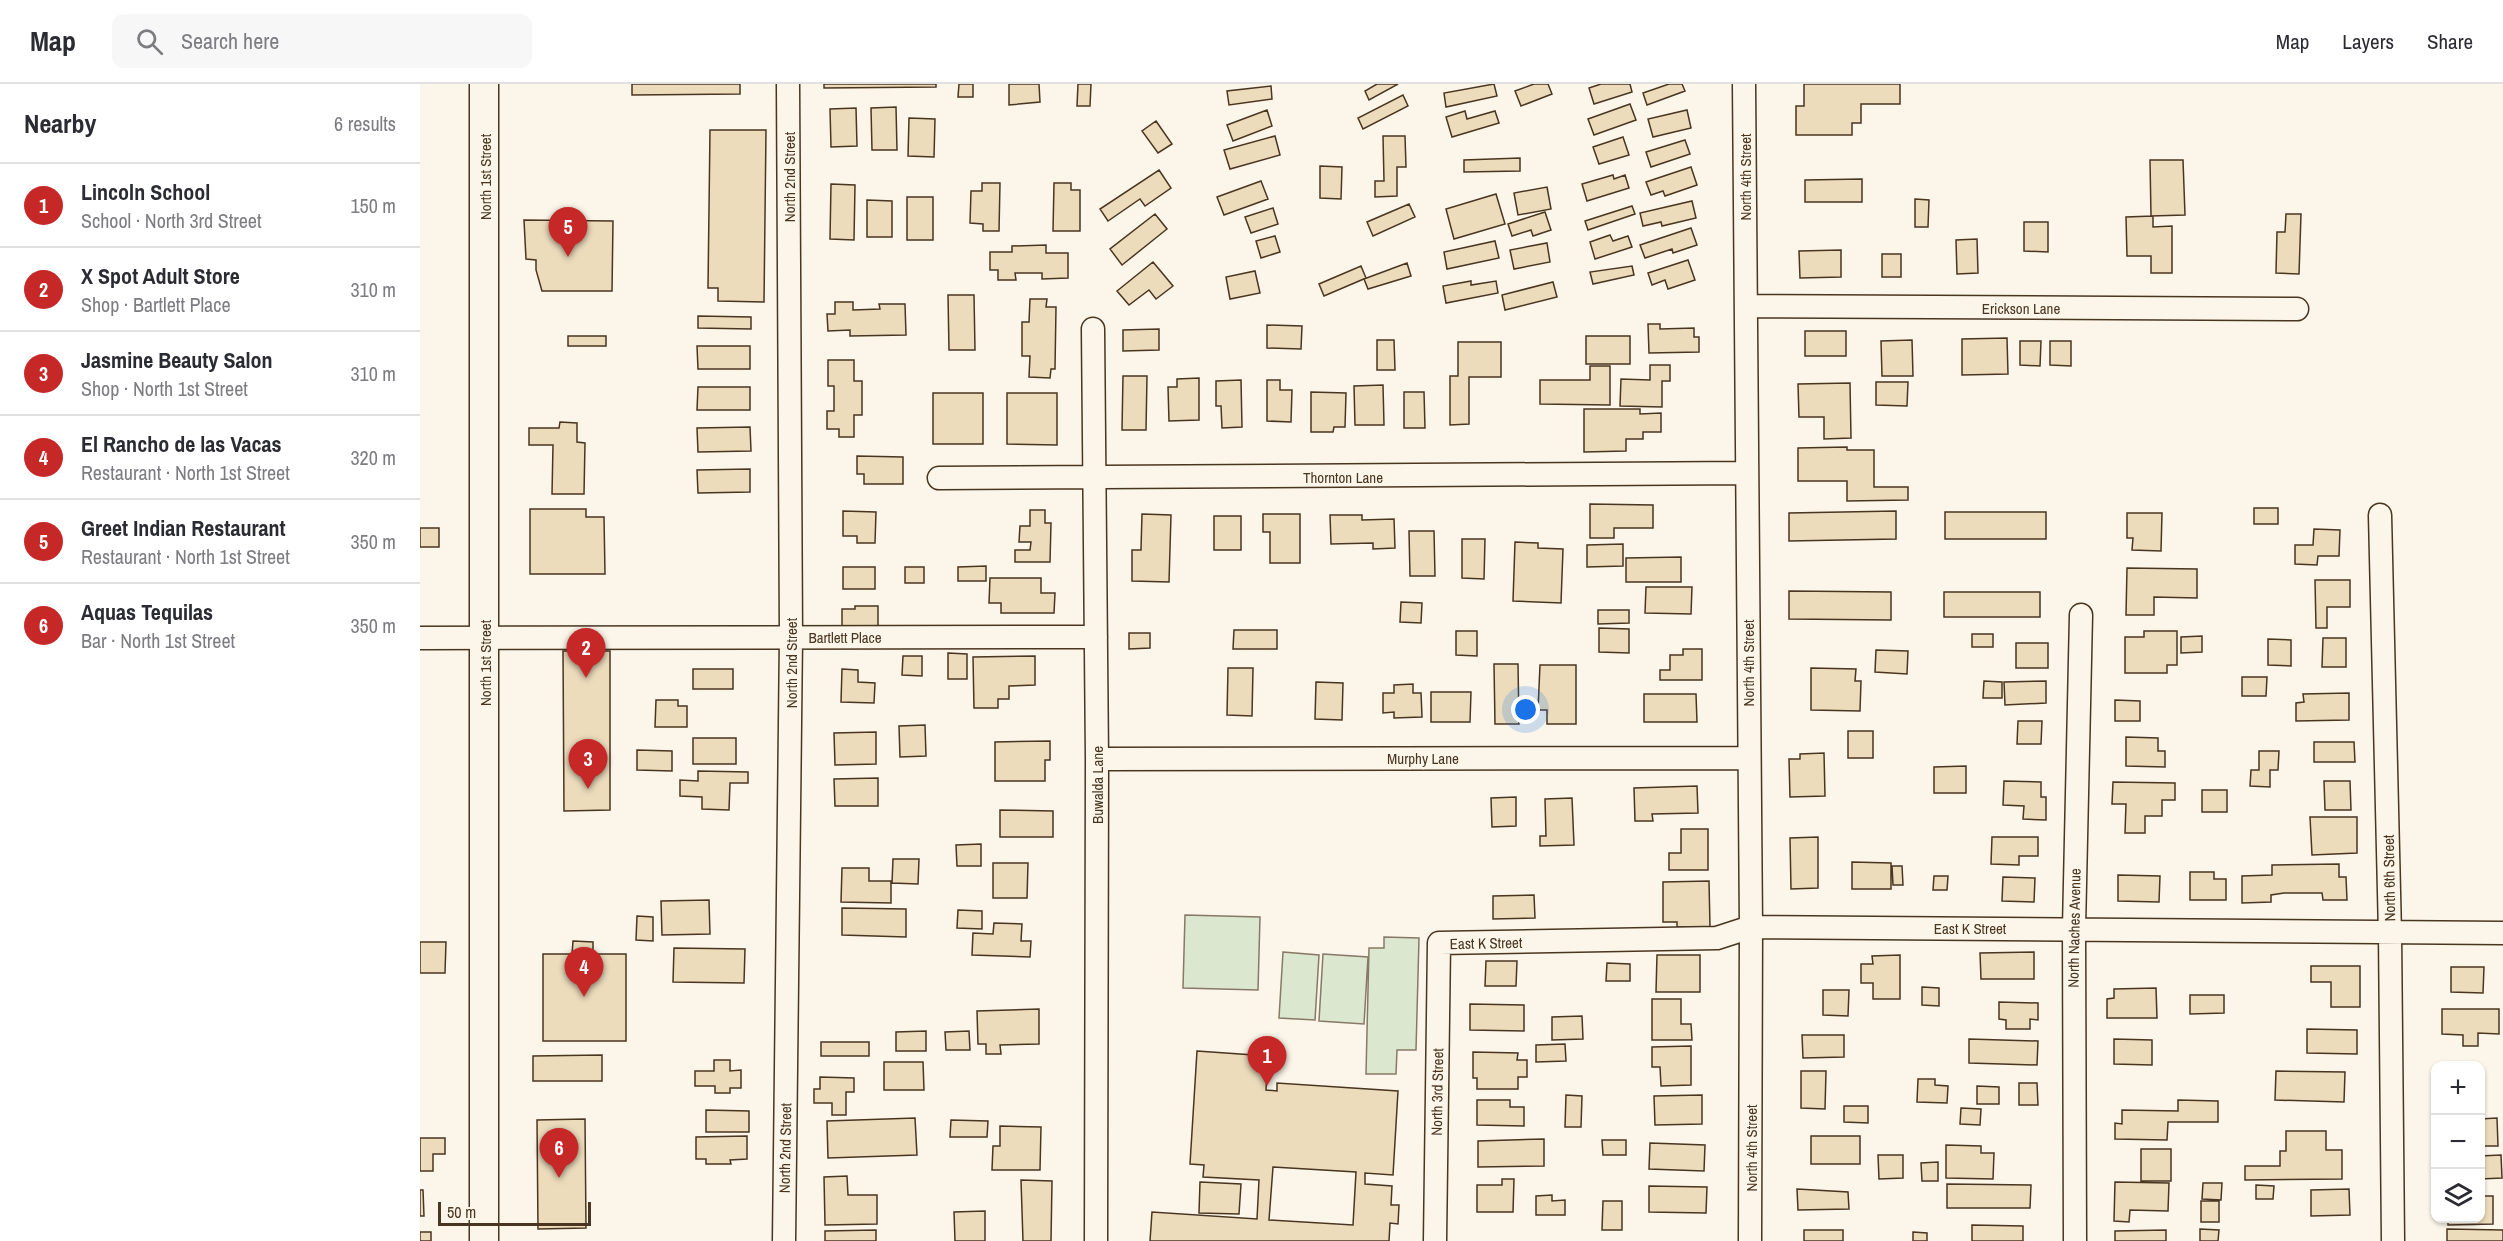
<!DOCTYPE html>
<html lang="en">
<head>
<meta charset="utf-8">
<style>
	body { margin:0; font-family:"Archivo Narrow",sans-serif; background:#f7f7f7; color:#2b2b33 }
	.controls { position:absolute; right:18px; bottom:18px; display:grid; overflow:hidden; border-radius:12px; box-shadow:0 2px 4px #0004 }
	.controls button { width:54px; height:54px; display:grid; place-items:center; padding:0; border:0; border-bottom:2px solid #e1e1e2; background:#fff; color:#2b2b33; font:30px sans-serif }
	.scale { position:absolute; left:18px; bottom:15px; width:153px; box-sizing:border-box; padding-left:6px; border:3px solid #4a3520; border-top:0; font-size:16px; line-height:21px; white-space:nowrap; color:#4a3520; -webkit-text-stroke:4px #fbf6e9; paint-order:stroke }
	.you { position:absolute; left:1106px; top:626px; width:21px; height:21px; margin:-15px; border:4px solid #fff; border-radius:50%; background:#1a73e8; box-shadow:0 0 0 9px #1a73e833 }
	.badge { display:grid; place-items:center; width:39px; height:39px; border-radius:50%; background:#c62828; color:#fff; font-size:20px; font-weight:700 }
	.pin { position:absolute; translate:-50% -50px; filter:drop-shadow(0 2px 3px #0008) }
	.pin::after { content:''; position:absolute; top:32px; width:21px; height:18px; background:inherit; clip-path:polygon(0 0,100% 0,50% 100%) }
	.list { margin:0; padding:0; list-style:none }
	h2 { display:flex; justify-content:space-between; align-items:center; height:78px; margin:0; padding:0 24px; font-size:26px }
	h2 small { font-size:20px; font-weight:400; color:#7c7c81 }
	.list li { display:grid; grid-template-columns:39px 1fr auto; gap:18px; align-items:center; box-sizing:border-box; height:84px; padding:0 24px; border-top:2px solid #e1e1e2 }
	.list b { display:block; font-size:22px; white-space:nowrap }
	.list p { margin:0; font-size:20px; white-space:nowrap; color:#7c7c81 }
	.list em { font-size:20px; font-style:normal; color:#7c7c81 }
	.icon { flex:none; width:33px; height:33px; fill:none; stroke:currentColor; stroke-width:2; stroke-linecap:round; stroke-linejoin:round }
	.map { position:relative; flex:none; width:2083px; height:1157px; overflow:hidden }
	header { display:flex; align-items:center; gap:36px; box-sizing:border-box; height:84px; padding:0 30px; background:#fff; border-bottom:2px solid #e1e1e2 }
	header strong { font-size:28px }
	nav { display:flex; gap:33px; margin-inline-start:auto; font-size:21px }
	.search { width:420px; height:54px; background:#f7f7f7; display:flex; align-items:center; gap:15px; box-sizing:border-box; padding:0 21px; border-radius:12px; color:#7c7c81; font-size:22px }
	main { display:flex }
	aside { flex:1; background:#fff }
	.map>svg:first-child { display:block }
</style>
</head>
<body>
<header>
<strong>Map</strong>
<div class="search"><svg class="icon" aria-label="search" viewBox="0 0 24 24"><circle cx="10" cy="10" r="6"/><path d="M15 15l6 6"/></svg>Search here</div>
<nav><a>Map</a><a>Layers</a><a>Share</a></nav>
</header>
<main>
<aside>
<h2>Nearby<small>6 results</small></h2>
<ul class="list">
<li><span class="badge">1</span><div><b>Lincoln School</b><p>School · North 3rd Street</p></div><em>150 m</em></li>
<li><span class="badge">2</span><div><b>X Spot Adult Store</b><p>Shop · Bartlett Place</p></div><em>310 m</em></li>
<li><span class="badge">3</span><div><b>Jasmine Beauty Salon</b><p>Shop · North 1st Street</p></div><em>310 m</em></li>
<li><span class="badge">4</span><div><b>El Rancho de las Vacas</b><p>Restaurant · North 1st Street</p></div><em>320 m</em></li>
<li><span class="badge">5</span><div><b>Greet Indian Restaurant</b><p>Restaurant · North 1st Street</p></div><em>350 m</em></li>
<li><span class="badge">6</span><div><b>Aquas Tequilas</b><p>Bar · North 1st Street</p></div><em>350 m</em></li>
</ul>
</aside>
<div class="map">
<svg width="2083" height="1157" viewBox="0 0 2083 1157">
	<rect width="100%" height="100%" fill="#fbf6e9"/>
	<path fill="#dce7d0" stroke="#887966" stroke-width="1.5" d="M765,831l75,2 -2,73 -75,-2z
		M964,853l35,1 -3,112h-19l-1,24h-30l3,-126h15z
		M863,868l36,3 -4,65 -36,-2z
		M903,870l45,3 -4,67 -45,-3z"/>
	<path fill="#ecdcbc" stroke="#4a3520" stroke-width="1.5" fill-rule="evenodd" d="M212,0h108v10l-108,1z
		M404,0h112v3l-112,1z
		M539,0h14v13h-15z
		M589,0h30l1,18 -31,3z
		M658,0h13l-1,22h-13z
		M957,0h21l-29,16 -4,-9z
		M1074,0l3,12 -51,11 -2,-14z
		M1114,0h14l4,10 -31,12 -6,-15z
		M1181,0h29l2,8 -38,12 -5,-16z
		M1249,0h13l3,7 -38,14 -4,-12z
		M1384,0h96v20h-39v19h-9v12h-56v-29h8z
		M851,2l1,13 -43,6 -2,-14z
		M983,11l5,11 -45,23 -5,-11z
		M1210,20l6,16 -42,15 -6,-16z
		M476,23l1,43h-25l-1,-42z
		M436,24l1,38 -26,1 -1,-38z
		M847,26l5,16 -39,15 -6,-16z
		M1267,26l4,18 -38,9 -5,-18z
		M1045,27l2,8 28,-8 4,12 -47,14 -6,-20z
		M489,34l26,1 -1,38 -26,-1z
		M736,37l16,23 -14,9 -16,-22z
		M290,46h56l-2,172 -46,-1v-13h-10z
		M855,52l5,19 -50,14 -6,-19z
		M963,52h22l1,31h-9v29l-22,1v-16h9z
		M1203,53l6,18 -30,9 -6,-17z
		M1265,56l5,14 -39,13 -5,-15z
		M1100,74v13l-56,1v-12z
		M1730,76h33l2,55 -34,1z
		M900,82l22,1 -1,32 -21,-1z
		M1271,83l6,18 -32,11 -2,-5 -12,4 -5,-13z
		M739,86l12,18 -26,18 -5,-7 -32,22 -8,-12z
		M1193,91l1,4 11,-4 4,13 -42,13 -5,-17z
		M1442,95v23h-57v-22z
		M841,97l7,18 -44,16 -7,-18z
		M562,99h18l-1,48h-16v-7l-13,-1 1,-32h11z
		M634,99h17v7h9v41h-27z
		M411,100l24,1 -1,55 -24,-1z
		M1127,103l4,22 -33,6 -4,-22z
		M1076,110l9,30 -51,15 -8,-30z
		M487,113h26v43h-26z
		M1495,115l14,1 -1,27h-13z
		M447,116l25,1v36h-25z
		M1272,117l4,17 -34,8 -1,-4 -18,4 -3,-13z
		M989,120l6,13 -42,19 -6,-14z
		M1212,122l3,8 -47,16 -3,-9z
		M853,124l5,16 -27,9 -6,-16z
		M1125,128l6,18 -18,6 -2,-6 -19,6 -4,-12z
		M735,130l12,15 -45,36 -12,-16z
		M1866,130h15l-2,60 -23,-1 1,-41h8z
		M1733,132v11l19,-1v47h-21v-17h-24l-1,-39z
		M104,136l89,1 -1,70h-70l-6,-21v-10l-10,-1z
		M1604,138h24v30l-24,-1z
		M1271,144l6,17 -24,8 -1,-4 -27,9 -5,-13z
		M1190,151l3,6 15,-5 4,11 -37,12 -5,-17z
		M855,152l5,16 -19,6 -5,-17z
		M1557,155l1,34 -21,1 -1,-34z
		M1075,157l4,17 -52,11 -3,-17z
		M1127,159l3,19 -36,7 -4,-19z
		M626,161v8h22v25l-26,1v-6h-27l1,7h-18v-10h-8v-18h22v-6z
		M1421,166v27l-41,1 -1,-27z
		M1462,170h19v23h-19z
		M1268,176l7,20 -27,9 -3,-9 -13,5 -4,-12z
		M733,178l20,24 -17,13 -7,-9 -20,15 -12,-14z
		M987,179l4,13 -43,13 -4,-10z
		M941,182l5,12 -42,18 -5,-12z
		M1212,182l2,9 -41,9 -3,-12z
		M835,187l5,22 -30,6 -4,-22z
		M1051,197v4l25,-4 2,12 -52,10 -3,-17z
		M1133,198l4,15 -52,13 -3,-15z
		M528,211h26l1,55h-26z
		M610,215h17l-1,8h10l-1,62h-4l-1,9 -21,-1 1,-21h-8v-34h7z
		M415,218h18v8l27,-1 -1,-5h26l1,31 -56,1v-6l-22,1 -1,-17h8z
		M278,232l53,1v12l-53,-1z
		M1228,240h12v5l34,-1v9h5v15l-50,1z
		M847,241l35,1 -1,23 -34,-1z
		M739,245v21l-36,1v-21z
		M1385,247h41v25h-41z
		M148,252h38v10h-38z
		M1166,252h44v28h-44z
		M1587,254l1,36 -46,1v-36z
		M957,256h17l1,30h-18z
		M1492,256l1,36h-31l-1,-35z
		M1600,257h21l-1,25 -20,-1z
		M1630,257h21v25l-21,-1z
		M1038,258h43v35h-32v47l-19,1v-49h8z
		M277,262h53v23h-52z
		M408,276h26v21h8v34h-8v22h-15v-8h-12v-18h7v-25h-6z
		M1230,281h20v16h-8v26l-42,-1 1,-27 29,1z
		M1170,282h20v39l-70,-1v-24h50z
		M703,292h24l-1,54h-24z
		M779,294v42l-30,1 -1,-34h9v-8z
		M821,296l1,47 -20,1 -1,-22h-5v-25z
		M847,296h13v10h12l-1,32 -24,-1z
		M1456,298h32l-1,24 -31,-1z
		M1430,299l1,55 -27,1v-22h-25l-1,-33z
		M963,301l1,40h-29l-1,-39z
		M278,303h52v23h-53z
		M891,308l35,1 -1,34h-11l-1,5h-22z
		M984,308h20l1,36h-21z
		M513,309h50v51h-50z
		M587,309h50v52l-50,-1z
		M1164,325h56v5l21,-1v19h-18v7h-17v12l-42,1z
		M140,338l17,1v19l8,1 -1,51h-32l1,-49h-24v-17h30z
		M330,343l1,24 -53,1 -1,-24z
		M1427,363v3h27v37h34v13l-61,1v-20h-49v-33z
		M437,372l46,1v27h-39v-10h-7z
		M330,385v23l-52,1 -1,-23z
		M1170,420l63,1v23h-39v10h-24z
		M1834,424h24v16h-24z
		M110,425h56v8h18l1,57h-75z
		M610,426h15v13h6l-1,39h-35v-12h15l1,-8h-12l1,-16h10z
		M423,427l33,1 -1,31h-18v-7h-14z
		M1476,427v28l-107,2v-28z
		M1525,428h101v27h-101z
		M1707,429h35l-1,38 -29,-1 1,-12h-6z
		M722,430l29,1 -2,67 -37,-1v-31h9z
		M843,430h37v49h-30v-31h-7z
		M910,431h32v5l32,-1 1,29 -22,1v-6l-42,1z
		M794,432h27v34h-27z
		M0,444h19v19h-19z
		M1894,445l26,1 -1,26h-21l-1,9 -22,-1v-19h18z
		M989,447h25l1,45h-25z
		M1042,455h23l-1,40 -22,-1z
		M1095,458l23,1v5l25,1 -2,54 -48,-2z
		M1203,460v22l-36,1v-22z
		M1261,473v25h-55v-24z
		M566,482v15h-28v-14z
		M423,483h32v22h-32z
		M485,483h19v16h-19z
		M1707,484l70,1v29l-43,-1v18h-28z
		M570,494h51v15h14l-1,20h-53v-10h-12z
		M1895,496h35v27h-23v21h-11z
		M1226,503h46l-1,27 -46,-1z
		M1369,507l102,1v28l-102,-1z
		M1524,508h96v25h-96z
		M981,518l21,1 -1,20 -21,-1z
		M435,522h23v20h-36v-17h13z
		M1178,526h31v13l-31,1z
		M1179,544l30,1v24l-30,-1z
		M814,546h43v19h-44z
		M1036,547h21v25l-21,-1z
		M1724,547h33v34h-10v8h-42v-36h19z
		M709,549h21v15l-21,1z
		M1552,550h21v13h-21z
		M1782,552v16l-21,1v-16z
		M1903,554h23v29h-24z
		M1848,555l23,1v26l-23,-1z
		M1596,559h32v25h-32z
		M1263,565h19v31h-42v-10h10v-15h13z
		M1456,566l32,1 -1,23 -32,-2z
		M143,567h47v159l-46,1z
		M528,569l19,1v25h-19z
		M483,572h19v20l-20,-1z
		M615,572v29l-26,1v13h-11v9h-24l-1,-51z
		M1074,580h24l1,60h-24z
		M1120,581h36v59h-29v-14h-9z
		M808,584h25l-1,48 -25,-1z
		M1391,584l45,1 -1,12h6l-1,30 -49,-1z
		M273,585h40v20h-40z
		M422,585l16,1v12l17,1 -1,20 -33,-1z
		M1822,593h25l-1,19h-24z
		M1564,597l18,1v16h-19z
		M1626,597v22l-41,2 -1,-23z
		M896,598l27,1 -1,37 -27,-1z
		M993,600v9h8l1,24 -28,1v-6l-11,1v-20h11v-8z
		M1011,608h40l-1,30h-39z
		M1929,609v27l-53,1v-18l8,-1 -1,-8z
		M1224,610h52l1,28h-53z
		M236,616h22v6h9v21h-32z
		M1695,616l25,1v20h-25z
		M1598,637h24l-1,23h-24z
		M505,641l1,31 -26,1 -1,-31z
		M1428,647h25v27h-25z
		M456,648v32l-41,1 -1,-32z
		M1706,653l32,1v13h7v16l-39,-1z
		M273,654h43v26h-43z
		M630,657v19h-5v21h-50v-39z
		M1894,658h40l1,20h-41z
		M217,666l35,1v20l-35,-1z
		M1839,667h20l-1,19h-8v17l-20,-1 1,-16h8z
		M1404,669l1,43 -35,1 -1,-38h11v-5z
		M1546,682v27h-32v-26z
		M278,687l50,1v11h-18l-1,27 -27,-1v-12l-22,-1v-16l18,1z
		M458,694v28h-43l-1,-27z
		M1584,697l37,1v15h5v23l-23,-1 1,-13 -21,-1z
		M1904,697h26l1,29h-26z
		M1693,698l62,1v17h-13v16h-17v17h-20l1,-29h-14z
		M1277,702l1,27 -46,1 1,7h-18l-1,-33z
		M1782,706h25v22h-25z
		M1096,713v29l-24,1 -1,-29z
		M1152,714l2,47 -34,1v-10h6l-1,-37z
		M580,726l53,1v26h-53z
		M1890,733h47v36l-45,2z
		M1261,745h27v41h-39v-17h12z
		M1398,753v51l-27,1 -1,-51z
		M1572,753h46v19h-19v9l-28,-1z
		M561,760v22h-24l-1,-21z
		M473,775h26l-1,25 -26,-1z
		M1432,778l39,1v26h-39z
		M573,779h35l-1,35h-34z
		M1919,780v13h7l1,23h-24l-1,-7h-38l-13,2v7l-29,1v-27l30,-1v-10z
		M1472,782h10l1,19h-10z
		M422,784h27v13h22v22l-50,-1z
		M1770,788h24v7h12v21h-36z
		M1698,791l42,1 -1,26 -41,-1z
		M1514,792h14l-1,14h-14z
		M1583,793l32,1 -1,24 -32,-1z
		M1289,797l1,46h-33v-5h-14v-40z
		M1114,811l1,23 -42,1v-23z
		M289,816l1,34 -48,1 -1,-34z
		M422,824l64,1v28l-64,-2z
		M538,826l24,1v18l-25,-1z
		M217,832l16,1v24l-17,-1z
		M574,839l28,1 -1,17h10l-1,16 -58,-2 1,-22 20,1z
		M153,857l20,1v12h33v87h-83v-87h29z
		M0,858h26l-1,31h-25z
		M254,864l71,1 -1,34 -71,-1z
		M1614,868v27h-53l-1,-26z
		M1237,871h43v37h-44z
		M1480,871v44h-27v-16h-12v-19h12l-1,-8z
		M1066,877h31l-1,25h-31z
		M1187,879l23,1v17h-24z
		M1891,882h49v41h-29v-25h-20z
		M2031,883h33l-1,26 -32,-1z
		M1502,903l17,1v18l-17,-1z
		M1736,904l1,30h-50v-19l7,-1v-9z
		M1403,906h26l-1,26 -25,-1z
		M1770,911h34v18l-34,1z
		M1232,915h29v25h10l1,16h-40z
		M1579,918l39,1v17l-8,-1v10h-24v-9l-7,-1z
		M1050,920l54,1v26l-54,-1z
		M619,925v35l-39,1 1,9h-15v-10h-8l-1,-33z
		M2022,925h57v25l-21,-1v13h-15v-11l-21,-1z
		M1162,932l1,23 -31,1v-23z
		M1887,945l50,1v24l-50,-1z
		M506,947v20h-30v-19z
		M549,947l1,19h-24l-1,-18z
		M1382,951h42v22l-41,1z
		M1549,955l69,2 -1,24 -68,-2z
		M1694,955l38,1v25l-38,-1z
		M401,958h48v14h-48z
		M1145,960l1,17 -30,1v-17z
		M1271,962v39l-30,1 -1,-19h-8v-20z
		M777,967l71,5 -2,34 11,1v-8l121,8 -5,84 -28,-2v11l27,2 -1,19h8l-1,19 -8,-1 -1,18h-239l2,-29 105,7 2,-39 -56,-3 1,-12 -14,-1zM853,1083l83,5 -3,53 -84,-5z
		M1053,968l45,1 -1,7h10v17h-9v12h-41v-11h-4z
		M182,971v26h-69v-25z
		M294,976h16v11l11,-1v18h-11v5h-15v-7h-20v-15h19z
		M464,978h39l1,28h-40z
		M1381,987h25l-1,38 -24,-1z
		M1856,987l69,1 -1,30 -69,-2z
		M400,993l34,1v14h-8v23h-14v-12h-18v-14h6z
		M1498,995h17v6l13,1 -1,17 -30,-1z
		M1599,999h18l1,22h-19z
		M1557,1002l22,1v17h-22z
		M1146,1011l16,1 -1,31h-16z
		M1282,1011v29l-47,1 -1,-29z
		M1057,1016h33v7h14v19l-47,-1z
		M1758,1016l40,1v21h-50l-1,18 -52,-1v-16l7,1v-14l56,1z
		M1424,1022h24v17l-24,-1z
		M1541,1024l20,1 -1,16 -20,-1z
		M286,1026l43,1v21h-43z
		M495,1034l2,37 -89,3 -1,-37z
		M2077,1034l1,28h-18v-27z
		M165,1035l1,109 -48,1 -1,-109z
		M531,1036l37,1 -1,16h-37z
		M580,1042l41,1 -1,43h-48l1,-24h7z
		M1866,1047h40v19h16v29l-97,1v-14h35v-15h6z
		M327,1052v23l-17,1 1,4h-25v-5h-10v-22z
		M1391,1052h49v28h-49z
		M0,1054h25v16h-12v17h-13z
		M1124,1055v27l-66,1v-26z
		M1182,1056h24v15h-23z
		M1230,1059l55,2 -1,26 -55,-2z
		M1526,1061l35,1v7h13l-1,26 -47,-1z
		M1721,1065h30v32h-30z
		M1458,1071h25v23l-24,1z
		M2081,1071l1,23 -22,1v-23z
		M1518,1078v19h-16l-1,-18z
		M427,1092l1,19h29v29l-52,1 -1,-48z
		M1082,1095h12l-1,33h-36v-27h25z
		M601,1096l31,1 -1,60h-28z
		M780,1098l41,2 -2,30 -40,-1z
		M1695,1098l54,1 -1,28 -38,-1 -1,12 -15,-1z
		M1783,1099h19l-1,17 -19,-1z
		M1527,1100l84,1 -1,23h-83z
		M1836,1101l18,1 -1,13h-17z
		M1229,1102l58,1 -1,26 -57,-1z
		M1377,1105l51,3 1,17 -51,1z
		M1929,1105l1,26 -39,1v-26z
		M0,1106h3l1,26h-4z
		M1132,1111v6l13,-1v15h-29v-19z
		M2060,1112h13v28l-45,1v-7h32z
		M1183,1117h19v29h-20z
		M1781,1117h18v21h-18z
		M565,1127v30h-30l-1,-29z
		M1552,1141l51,1v15h-51z
		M1780,1145l19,1 -1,11h-18z
		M2027,1145l56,1v11h-56z
		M456,1146v11h-51v-10z
		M1384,1146h39v11h-39z
		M1746,1146v11h-51v-10z
		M0,1148h11v9h-11z
		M1493,1148l14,1v8h-14z"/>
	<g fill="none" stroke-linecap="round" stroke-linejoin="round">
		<defs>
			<path id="minor" d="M1324,0l7,843 -1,314
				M1326,222l551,3
				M673,245l4,430 -1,482
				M519,394l807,-5
				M1960,431l10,419 3,307
				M0,554l676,-1
				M677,675l651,-1
				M364,1157l7,-604 -3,-553
				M1015,1157l4,-298 278,-5 34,-11 752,6
				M1655,1157l-1,-313 7,-313"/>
			<path id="major" d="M64,1157v-1157"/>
		</defs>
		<use href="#minor" stroke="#4a3520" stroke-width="25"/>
		<use href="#major" stroke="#4a3520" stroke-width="31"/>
		<use href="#minor" stroke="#fbf6e9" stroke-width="22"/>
		<use href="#major" stroke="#fbf6e9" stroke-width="28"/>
	</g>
	<g text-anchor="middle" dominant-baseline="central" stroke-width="4.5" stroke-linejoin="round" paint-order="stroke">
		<g font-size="15" fill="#4a3520" stroke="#fbf6e9">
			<text transform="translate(65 93) rotate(-90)">North 1st Street</text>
			<text transform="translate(369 93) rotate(-90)">North 2nd Street</text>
			<text transform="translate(1325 93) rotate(-90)">North 4th Street</text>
			<text x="1601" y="224">Erickson Lane</text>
			<text x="923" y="393">Thornton Lane</text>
			<text x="425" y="553">Bartlett Place</text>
			<text transform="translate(65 579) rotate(-90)">North 1st Street</text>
			<text transform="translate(371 579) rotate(-90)">North 2nd Street</text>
			<text transform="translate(1328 579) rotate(-90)">North 4th Street</text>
			<text x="1003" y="674">Murphy Lane</text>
			<text transform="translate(677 701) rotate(-90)">Buwalda Lane</text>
			<text transform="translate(1969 794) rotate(-91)">North 6th Street</text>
			<text x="1550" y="844">East K Street</text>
			<text transform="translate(1654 844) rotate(-89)">North Naches Avenue</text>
			<text transform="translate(1066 859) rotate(-1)">East K Street</text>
			<text transform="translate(1017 1008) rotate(-89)">North 3rd Street</text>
			<text transform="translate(365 1064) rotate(-89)">North 2nd Street</text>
			<text transform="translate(1331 1064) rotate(-90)">North 4th Street</text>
		</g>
	</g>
</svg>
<div class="controls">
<button>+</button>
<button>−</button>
<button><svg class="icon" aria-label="layers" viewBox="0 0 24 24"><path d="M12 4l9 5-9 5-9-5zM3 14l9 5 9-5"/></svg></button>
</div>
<div class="scale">50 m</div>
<div class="you"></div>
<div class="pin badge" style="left:847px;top:1002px">1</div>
<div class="pin badge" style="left:166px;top:594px">2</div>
<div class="pin badge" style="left:168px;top:705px">3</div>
<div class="pin badge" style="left:164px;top:913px">4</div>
<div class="pin badge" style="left:148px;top:173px">5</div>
<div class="pin badge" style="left:139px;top:1094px">6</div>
</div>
</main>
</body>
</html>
